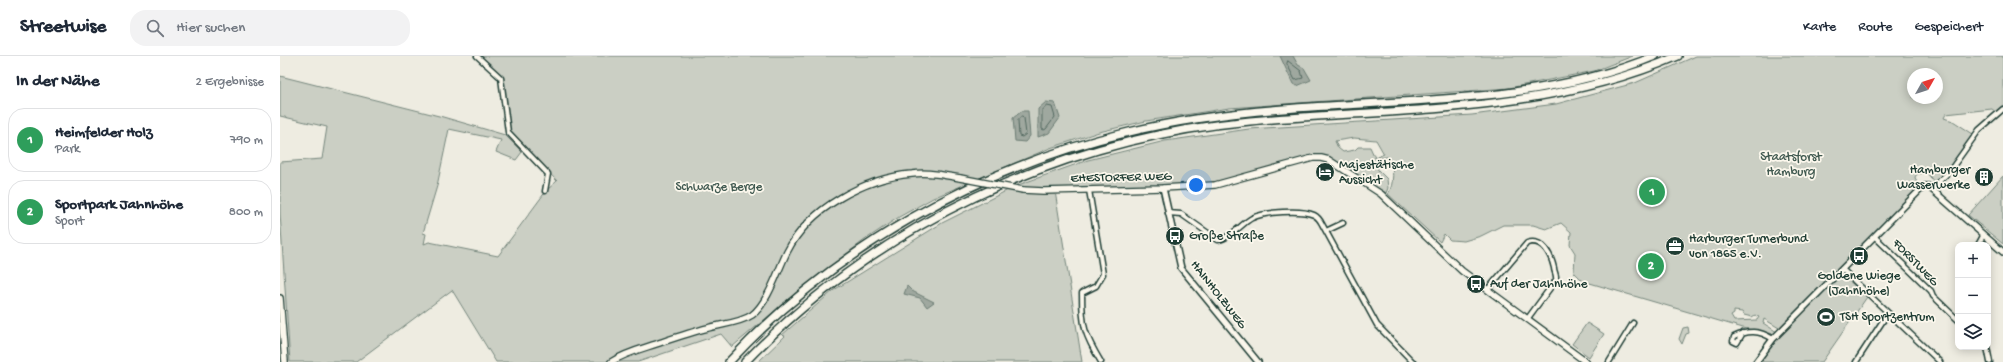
<!DOCTYPE html>
<html lang="de">
<head>
<meta charset="utf-8">
<style>
	body { margin:0; font-family:"Gochi Hand",sans-serif; background:#f2f2f3; color:#1f2937 }
	.controls { position:absolute; right:12px; bottom:12px; display:grid; overflow:hidden; border-radius:8px; box-shadow:0 2px 10px #0003 }
	.controls button { width:36px; height:36px; display:grid; place-items:center; padding:0; border:0; border-bottom:1px solid #e0e1e3; background:#fff; color:#1f2937; font:20px sans-serif }
	.compass { position:absolute; left:1627px; top:12px; width:36px; height:36px; border-radius:50%; background:#fff; box-shadow:0 2px 10px #0003; rotate:51deg }
	.you { position:absolute; left:916px; top:129px; width:14px; height:14px; margin:-10px; border:3px solid #fff; border-radius:50%; background:#1a73e8; box-shadow:0 0 0 6px #1a73e833 }
	.badge { display:grid; place-items:center; width:26px; height:26px; border-radius:50%; background:#1f3d34; color:#fff; font-size:13px; font-weight:700 }
	.pin { position:absolute; translate:-50% -50%; border:2px solid #fff; box-shadow:0 1px 4px #0006 }
	.list { margin:0; padding:0; list-style:none }
	h2 { display:flex; justify-content:space-between; align-items:center; height:52px; margin:0; padding:0 16px; font-size:17px }
	h2 small { font-size:13px; font-weight:400; color:#747a83 }
	.list li { display:grid; grid-template-columns:26px 1fr auto; gap:12px; align-items:center; box-sizing:border-box; height:64px; margin:0 8px 8px; padding:0 8px; border:1px solid #e0e1e3; border-radius:16px }
	.list b { display:block; font-size:15px; white-space:nowrap }
	.list p { margin:0; font-size:13px; white-space:nowrap; color:#747a83 }
	.list em { font-size:13px; font-style:normal; color:#747a83 }
	.icon { flex:none; width:22px; height:22px; fill:none; stroke:currentColor; stroke-width:2; stroke-linecap:round; stroke-linejoin:round }
	.map { position:relative; flex:none; width:1723px; height:306px; overflow:hidden }
	header { display:flex; align-items:center; gap:24px; box-sizing:border-box; height:56px; padding:0 20px; background:#fff; border-bottom:1px solid #e0e1e3 }
	header strong { font-size:19px }
	nav { display:flex; gap:22px; margin-inline-start:auto; font-size:14px }
	.search { width:280px; height:36px; background:#f2f2f3; display:flex; align-items:center; gap:10px; box-sizing:border-box; padding:0 14px; border-radius:16px; color:#747a83; font-size:15px }
	main { display:flex }
	aside { flex:1; background:#fff }
	.map>svg:first-child { display:block }
</style>
</head>
<body>
<header>
<strong>Streetwise</strong>
<div class="search"><svg class="icon" aria-label="search" viewBox="0 0 24 24"><circle cx="10" cy="10" r="6"/><path d="M15 15l6 6"/></svg>Hier suchen</div>
<nav><a>Karte</a><a>Route</a><a>Gespeichert</a></nav>
</header>
<main>
<aside>
<h2>In der Nähe<small>2 Ergebnisse</small></h2>
<ul class="list">
<li><span class="badge" style="background:#2e9e5b">1</span><div><b>Heimfelder Holz</b><p>Park</p></div><em>790 m</em></li>
<li><span class="badge" style="background:#2e9e5b">2</span><div><b>Sportpark Jahnhöhe</b><p>Sport</p></div><em>800 m</em></li>
</ul>
</aside>
<div class="map">
<svg width="1723" height="306" viewBox="0 0 1723 306">
	<rect width="100%" height="100%" fill="#eeece1"/>
	<filter id="ink" filterUnits="userSpaceOnUse"><feTurbulence type="fractalNoise" baseFrequency=".025" numOctaves="2"/><feDisplacementMap in="SourceGraphic" scale="8" xChannelSelector="R" yChannelSelector="G"/><feConvolveMatrix kernelMatrix="1 2 1 2 8 2 1 2 1" color-interpolation-filters="sRGB"/></filter>
	<g filter="url(#ink)">
		<path fill="#cbcfc4" stroke="#75867c" fill-rule="evenodd" d="M198,0h1155l-39,15 -85,17 -280,20 -83,13 -47,11 -49,16 -117,50 -34,19 -33,22 -63,48 -71,60 -11,-13 -83,28h-142l-44,-72 -96,72h-66l-10,-149v-51l42,-3 5,-32 -47,-11v-40l163,41 62,18 17,17 -6,8 -20,-8 5,-12 -52,-11 -12,57 -14,47 3,1 -2,10 5,-2 69,14 48,-65 11,-10 -47,-49 -7,-54z
			M1416,0h307v50l-7,6 -4,-3 -46,5 -2,4 9,3 20,13 -25,35 -14,13 -7,-9 -10,1 -2,3 3,10 -1,4 -143,143 -31,-6 -160,-47 -9,-9 1,-19 -5,-8 1,-13 -10,-9 -15,6 -13,-4h-30l-22,11 -17,5 -14,-1 -6,-6 -4,8 -52,-48c6,-9 7,-28 -1,-37l-7,1 -3,5 1,7 9,9 1,9 -2,5 -52,-32 -15,-6 -109,28 -155,8 27,171h-324l27,-26 -3,-1 52,-45 108,-67 76,-38 70,-25 77,-19 84,-12 223,-14 84,-11 79,-21zM1633,18h24v24h-24zM1074,82l22,2 8,14 -9,4 -5,-11h-12l-3,3 -12,2 -5,-4 -3,-7zM1454,255l8,1 2,3 8,2 3,-2 4,2 -2,3 -23,1 -3,-5 3,-2zM1484,263l15,9 -2,4 -14,-9z
			M1723,120v68l-35,-29z
			M1559,221h6l22,20 -45,65h-62l19,-25z
			M1307,267l17,11 -15,23 -17,-13z
			M1408,271l1,6 -3,1 -4,10 -3,-5 4,-11z"/>
		<path fill="#9fa89f" stroke="#6c7d74" d="M1000,0h13l5,9 6,3 7,12 -14,6 -4,-2z
			M766,46l9,1 5,15 -11,15 -11,4v-28z
			M742,55h6l2,25 -5,6 -10,-1 -2,-23z
			M627,230l5,5 22,11 -7,5 -7,-9 -16,-4z"/>
		<g fill="none" stroke-linecap="round" stroke-linejoin="round">
			<path stroke="#52685f" stroke-width="1" d="M1008,5l13,10 2,7 -8,2 -8,-16z
				M767,50l5,1 3,10 -9,12 -2,1 -2,-1v-18z
				M742,60l2,2 2,16 -4,3 -3,-1 -1,-16z"/>
			<defs>
				<path id="minor" d="M197,0l24,22 7,54 40,42 -3,17
					M1651,133l18,-17 30,-42 24,-21
					M809,134l14,84 -7,12 -14,7c0,33 2,41 19,69
					M888,157l13,1 37,26c12,-1 23,-16 34,-22 12,-6 49,-9 62,-3 4,2 6,5 8,9l55,101 36,37
					M1046,175l17,-8
					M1595,181l56,54 2,5 25,24
					M1698,189l5,-9
					M1562,213l98,93
					M1208,233l39,-46c16,-5 24,12 27,25 0,4 3,7 2,12l-28,38
					M1463,277l-6,10 -4,-2 1,-4c14,-7 25,-7 39,2
					M1707,291l3,15
					M1329,306l24,-39
					M1576,306l32,-49"/>
				<path id="tertiary" d="M883,132l18,80 77,94
					M1476,306l17,-23 151,-153h4l75,66"/>
				<path id="secondary" d="M743,134l20,1 120,-3 52,-3 98,-27h8l8,2 52,34 81,77 124,91
					M0,242l5,64
					M331,306c15,-10 34,-14 51,-20 15,-5 30,-10 46,-14 14,-4 32,-5 44,-13 16,-12 26,-45 35,-63 22,-44 78,-74 125,-78 16,-2 32,1 48,4"/>
				<path id="motorway" d="M449,306c105,-113 249,-195 400,-230 50,-12 102,-19 154,-23 122,-10 257,-5 372,-53
					M465,306c133,-138 314,-223 505,-241 144,-13 293,-6 428,-65"/>
			</defs>
			<use href="#minor" stroke="#1f3d34" stroke-width="7"/>
			<use href="#tertiary" stroke="#1f3d34" stroke-width="8"/>
			<use href="#secondary" stroke="#1f3d34" stroke-width="8"/>
			<use href="#motorway" stroke="#1f3d34" stroke-width="10"/>
			<use href="#minor" stroke="#fbf7ec" stroke-width="4"/>
			<use href="#tertiary" stroke="#fbf7ec" stroke-width="5"/>
			<use href="#secondary" stroke="#fbf7ec" stroke-width="5.5"/>
			<use href="#motorway" stroke="#fbf7ec" stroke-width="7"/>
			<defs>
				<path id="secondary-bridge" d="M680,122l63,12"/>
			</defs>
			<use href="#secondary-bridge" stroke="#1f3d34" stroke-width="8" stroke-linecap="butt"/>
			<use href="#secondary-bridge" stroke="#fbf7ec" stroke-width="5.5"/>
		</g>
	</g>
	<defs>
		<symbol id="hotel-disc" viewBox="-11 -11 22 22"><circle r="9.5" fill="#1f3d34" stroke="#fbf7ec"/><path d="M-6-4.5h1.5V1H6V5H4.5V3h-9V5H-6ZM-4 0a1.8 1.8 0 1 1 3.6 0ZM.5 0V-2.5h3Q6-2.5 6 0Z" fill="#fff"/></symbol>
		<symbol id="building-disc" viewBox="-11 -11 22 22"><circle r="9.5" fill="#1f3d34" stroke="#fbf7ec"/><path d="M-4-6H4V6H1V3H-1V6H-4ZM-2.5-4.3h1.7v1.8h-1.7ZM.8-4.3h1.7v1.8H.8ZM-2.5-1h1.7V.8h-1.7ZM.8-1h1.7V.8H.8Z" fill="#fff"/></symbol>
		<symbol id="bus-disc" viewBox="-11 -11 22 22"><circle r="9.5" fill="#1f3d34" stroke="#fbf7ec"/><path d="M-5-6H5V4H4V6H2V4H-2V6H-4V4H-5ZM-3.5-4V0h7V-4ZM-3.5 1.2v1.5H-2V1.2ZM2 1.2v1.5H3.5V1.2Z" fill="#fff"/></symbol>
		<symbol id="office-disc" viewBox="-11 -11 22 22"><circle r="9.5" fill="#1f3d34" stroke="#fbf7ec"/><path d="M-6-3h4V-5.5h4V-3h4V5H-6ZM-1-4.5V-3h2v-1.5ZM-6 0V1H6V0Z" fill="#fff"/></symbol>
		<symbol id="stadium-disc" viewBox="-11 -11 22 22"><circle r="9.5" fill="#1f3d34" stroke="#fbf7ec"/><path d="M0-5a6.5 5 0 1 0 0 10a6.5 5 0 1 0 0-10ZM-3.5-1.8h7v3.6h-7Z" fill="#fff"/></symbol>
	</defs>
	<g fill-rule="evenodd">
		<use href="#hotel-disc" x="1034" y="105" width="22" height="22"/>
		<use href="#building-disc" x="1693" y="110" width="22" height="22"/>
		<use href="#bus-disc" x="884" y="169" width="22" height="22"/>
		<use href="#office-disc" x="1384" y="179" width="22" height="22"/>
		<use href="#bus-disc" x="1568" y="189" width="22" height="22"/>
		<use href="#bus-disc" x="1185" y="217" width="22" height="22"/>
		<use href="#stadium-disc" x="1535" y="250" width="22" height="22"/>
	</g>
	<g text-anchor="middle" dominant-baseline="central" stroke-width="3.5" stroke-linejoin="round" paint-order="stroke">
		<g font-size="13" fill="#415a51" stroke="#fbf7ec">
			<text x="1511" y="101">Staatsforst<tspan x="1511" dy="15">Hamburg</tspan></text>
			<text x="439" y="131">Schwarze Berge</text>
		</g>
		<g font-size="13" fill="#1f3d34" stroke="#fbf7ec" text-anchor="start">
			<text x="1059" y="109">Majestätische<tspan x="1059" dy="15">Aussicht</tspan></text>
			<text x="1690" y="114" text-anchor="end">Hamburger<tspan x="1690" dy="15">Wasserwerke</tspan></text>
			<text x="909" y="180">Große Straße</text>
			<text x="1409" y="183">Harburger Turnerbund<tspan x="1409" dy="15">von 1865 e.V.</tspan></text>
			<text x="1579" y="220" text-anchor="middle">Goldene Wiege<tspan x="1579" dy="15">(Jahnhöhe)</tspan></text>
			<text x="1210" y="228">Auf der Jahnhöhe</text>
			<text x="1560" y="261">TSH Sportzentrum</text>
		</g>
		<g font-size="13" fill="#1f3d34" stroke="#fbf7ec">
			<text transform="translate(841 122) rotate(-1)">EHESTORFER WEG</text>
			<text transform="translate(1635 207) rotate(46)">FORSTWEG</text>
			<text transform="translate(938 239) rotate(52)">HAINHOLZWEG</text>
		</g>
	</g>
</svg>
<div class="controls">
<button>+</button>
<button>−</button>
<button><svg class="icon" aria-label="layers" viewBox="0 0 24 24"><path d="M12 4l9 5-9 5-9-5zM3 14l9 5 9-5"/></svg></button>
</div>
<svg class="compass" viewBox="-18 -18 36 36"><path d="M0-13l5 13h-10z" fill="#e53935"/><path d="M0 13l5-13h-10z" fill="#747a83"/></svg>
<div class="you"></div>
<div class="pin badge" style="left:1372px;top:136px;background:#2e9e5b">1</div>
<div class="pin badge" style="left:1371px;top:210px;background:#2e9e5b">2</div>
</div>
</main>
</body>
</html>
